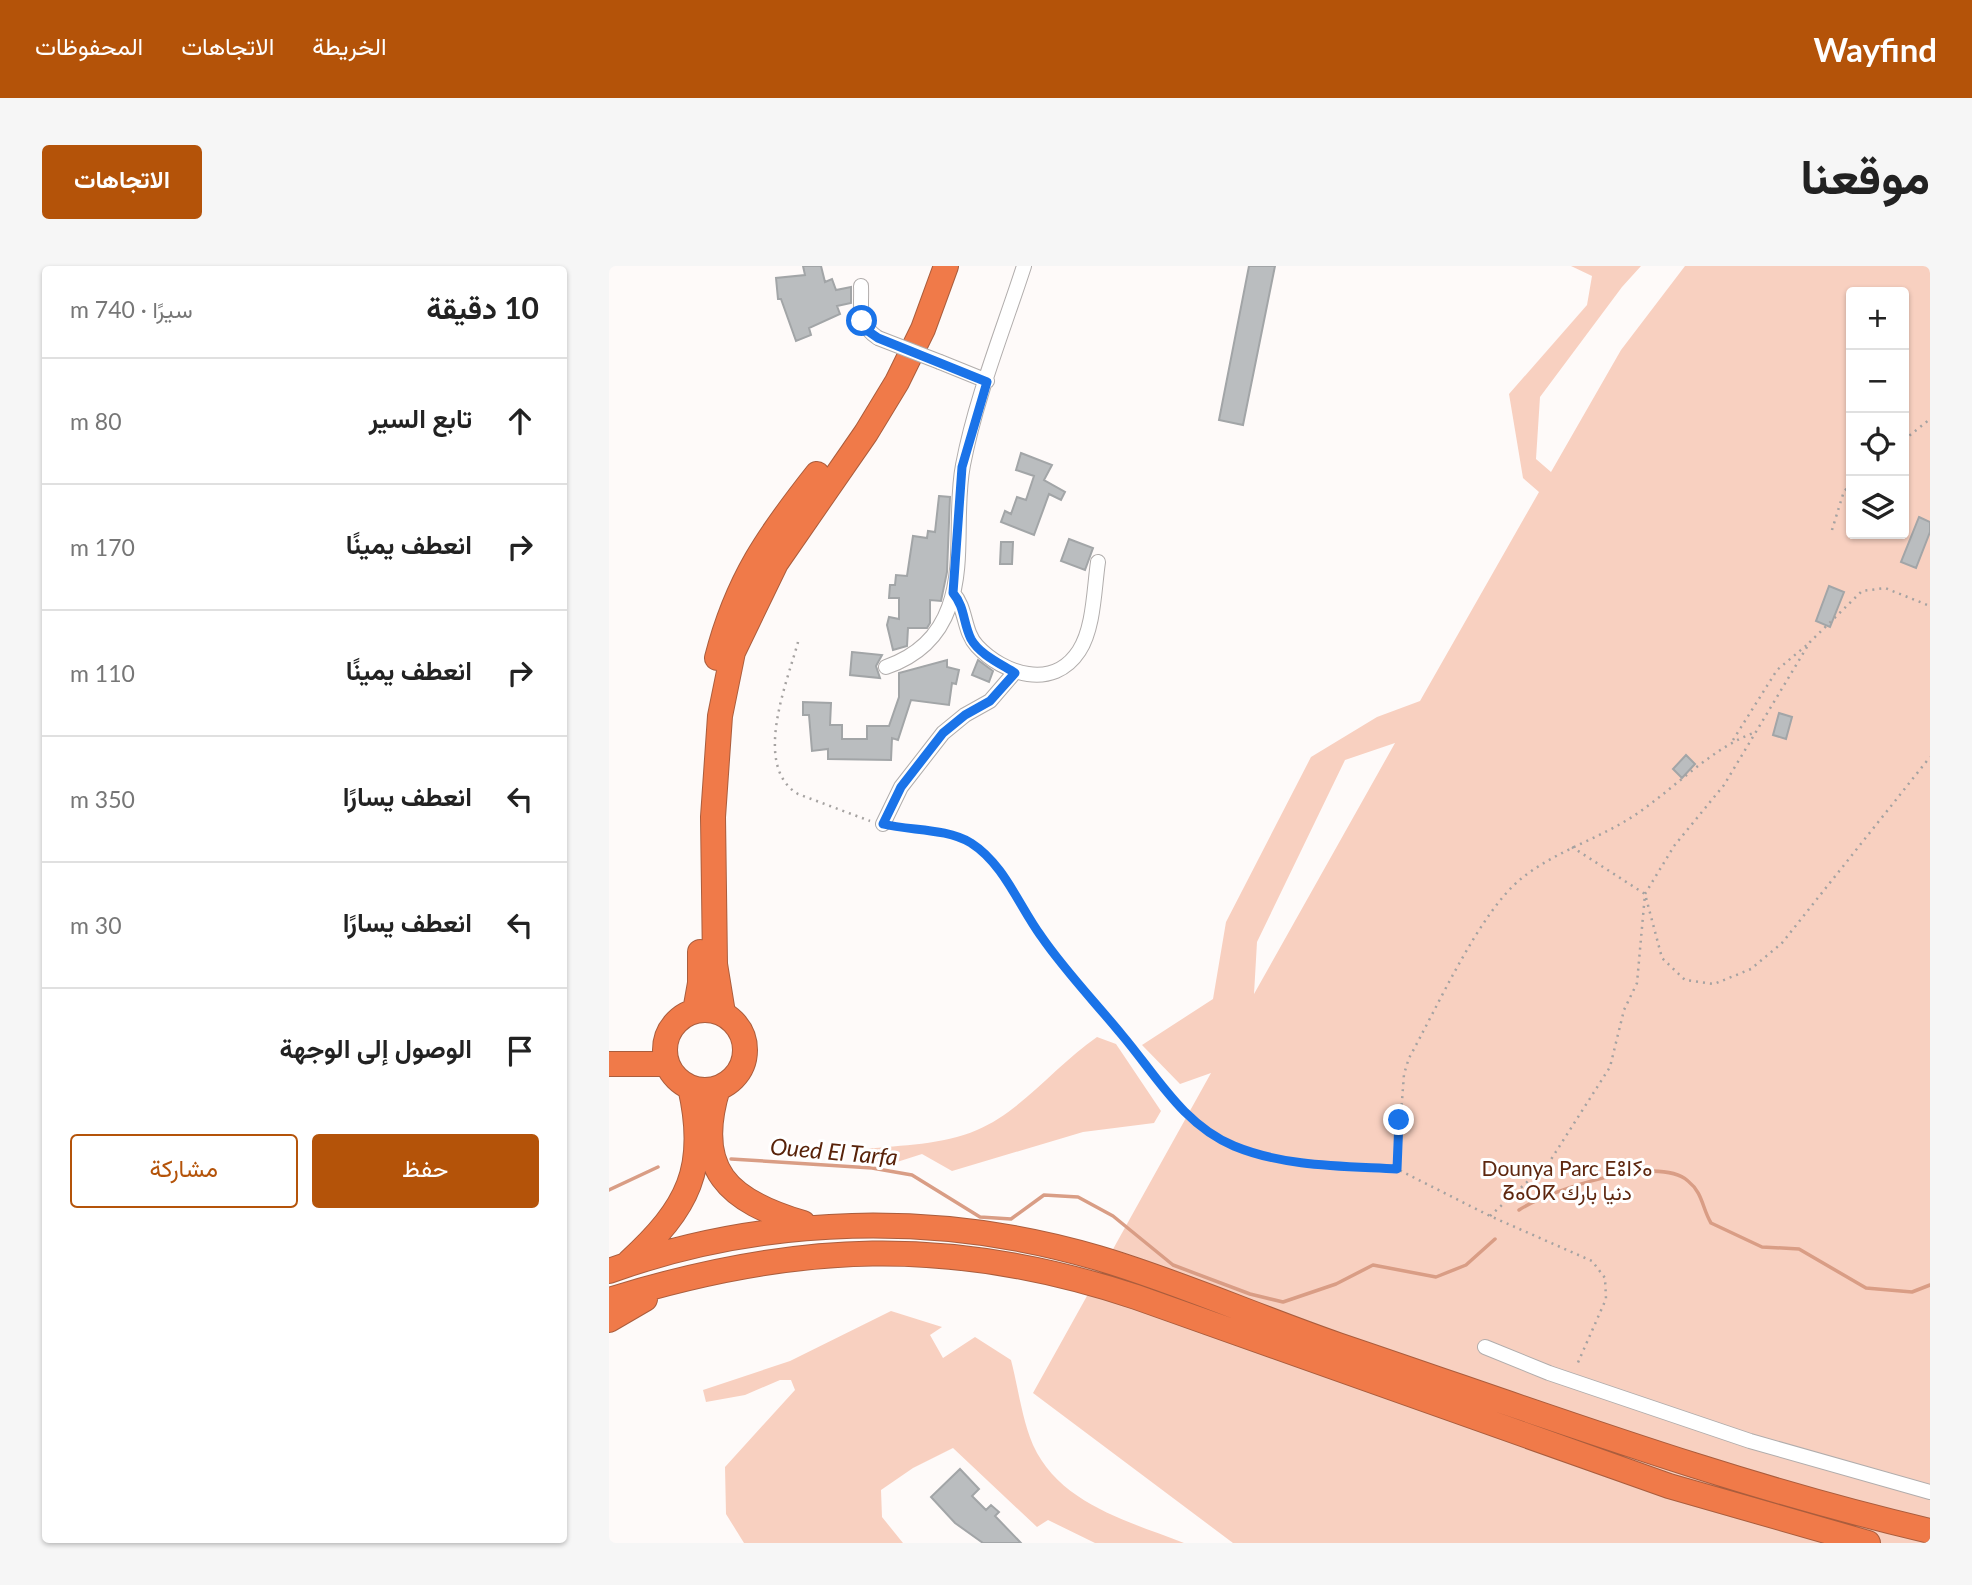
<!DOCTYPE html>
<html lang="ar">
<head>
<meta charset="utf-8">
<style>
	body { margin:0; font-family:Lato,Vazirmatn,"Noto Sans Tifinagh",sans-serif; background:#f6f6f6; color:#222; direction:rtl }
	.controls { position:absolute; right:21px; top:21px; display:grid; overflow:hidden; border-radius:7px; box-shadow:0 2px 5px #0004 }
	.controls button { width:63px; height:63px; display:grid; place-items:center; padding:0; border:0; border-bottom:2px solid #e0e0e0; background:#fff; color:#222; font:35px sans-serif }
	.stop { position:absolute; width:21px; height:21px; margin:-16px; border:5px solid #1a73e8; border-radius:50%; background:#fff }
	.stop.end { background:#1a73e8; border-color:#fff; box-shadow:0 2px 7px #0008 }
	.list { margin:0; padding:0; list-style:none }
	h2 { display:flex; justify-content:space-between; align-items:center; height:91px; margin:0; padding:0 28px; font-size:30px }
	h2 small { font-size:23px; font-weight:400; color:#767676 }
	.list li { display:grid; grid-template-columns:46px 1fr auto; gap:21px; align-items:center; box-sizing:border-box; height:126px; padding:0 28px; border-top:2px solid #e0e0e0 }
	.list b { display:block; font-size:26px; white-space:nowrap }
	.list em { font-size:23px; font-style:normal; color:#767676 }
	.actions { display:flex; gap:14px; padding:21px 28px }
	.actions a { flex:1; padding:16px 0; border:2px solid #b45309; border-radius:7px; text-align:center; font-size:24px; color:#b45309 }
	.actions .main { background:#b45309; color:#fff }
	.icon { flex:none; width:38px; height:38px; fill:none; stroke:currentColor; stroke-width:2; stroke-linecap:round; stroke-linejoin:round }
	.map { position:relative; flex:none; width:1321px; height:1277px; overflow:hidden; direction:ltr; border-radius:7px }
	header { display:flex; align-items:center; gap:42px; box-sizing:border-box; height:98px; padding:0 35px; background:#b45309; color:#fff }
	header strong { font-size:33px }
	nav { display:flex; gap:38px; margin-inline-start:auto; font-size:24px }
	.intro { display:flex; align-items:center; justify-content:space-between; box-sizing:border-box; height:168px; padding:0 42px }
	h1 { margin:0; font-size:49px }
	.button { padding:18px 32px; border-radius:7px; background:#b45309; color:#fff; font-size:24px; font-weight:700 }
	main { display:flex; gap:42px; padding:0 42px }
	aside { flex:1; background:#fff; border-radius:7px; box-shadow:0 2px 5px #0004 }
	.map>svg:first-child { display:block }
</style>
</head>
<body>
<header>
<strong>Wayfind</strong>
<nav><a>الخريطة</a><a>الاتجاهات</a><a>المحفوظات</a></nav>
</header>
<div class="intro"><h1>موقعنا</h1><a class="button">الاتجاهات</a></div>
<main>
<div class="map">
<svg width="1321" height="1277" viewBox="0 0 1321 1277">
	<rect width="100%" height="100%" fill="#fefaf9"/>
	<path fill="#f8d0c0" fill-rule="evenodd" d="M962,0h70l-19,21 -82,110 -4,62 15,13 70,-122 64,-84h245v1277h-697l-200,-150 178,-320 -31,11 -38,-39 71,-46 13,-77 85,-165 66,-40 43,-16 119,-209 -16,-14 -14,-84 78,-89 5,-29zM1242,26h53v242h-53zM786,477l-141,251 3,-52 88,-182z
		M488,771l19,7 45,67 -7,12 -71,9 -131,39 -30,-17 -25,8h-39l7,-13c37,-4 77,-4 112,-19 46,-20 79,-65 120,-93z
		M282,1045l51,16 -12,8 13,23 32,-21 36,23c7,27 11,59 22,85 27,59 95,76 151,98h-89l-47,-23 -11,7 -84,-79 -40,20 -32,22 1,27 21,26h-159l-18,-29 -1,-47 70,-77 -4,-10h-11l-35,15 -39,7 -3,-12 87,-29z"/>
	<g fill="none" stroke-linecap="round" stroke-linejoin="round">
		<path stroke="#d99d85" stroke-width="3.5" d="M122,893l141,9 40,7 68,42 31,2 33,-24 34,2 35,19 60,49 77,29 33,8 53,-18 37,-19 63,12 30,-12 29,-26
			M0,924l49,-23
			M910,944c31,-20 138,-56 169,-29 15,12 14,27 23,42l51,24 37,2 67,39 46,4 18,-7"/>
	</g>
	<path fill="#babdbf" stroke="#a2a5a7" stroke-width="2" d="M194,0h18l4,16 7,-3 4,11 15,-3v16l-14,3 3,8 -31,14 2,7 -15,6 -15,-42h-3l-2,-21 29,-3z
		M640,0h26l-32,159 -24,-5z
		M412,187l31,12 -8,15 21,12 -4,8 -12,-6 -15,41 -33,-13 4,-11 6,3 6,-17 9,3 8,-24 -18,-6z
		M330,230l11,1 -3,75 -6,29 -11,-1v23l-3,5h-19l-1,18 -14,4 -6,-25 2,-8 10,2v-21h-10l1,-13h5l1,-10 11,1 6,-40 14,2 1,-7 7,1z
		M1310,251l11,5v10l-14,36 -15,-6z
		M460,273l24,9 -8,22 -24,-9z
		M392,276h12l-1,22h-12z
		M1220,320l15,6 -14,35 -14,-6z
		M243,386l30,3 -6,11 4,12 -30,-3z
		M338,394v7l12,3 -3,14 -4,-1 -3,22 -38,-5 -13,40 -6,-2 -1,22 -63,-1v-10l-16,2 -3,-36h-6v-13l28,1 -1,22h12v14h25v-13h22l10,-29v-24z
		M369,394l15,11 -4,11 -17,-7z
		M1170,447l13,4 -6,22 -13,-4z
		M1077,489l9,9 -13,14 -9,-9z
		M351,1203l19,20 -7,7 14,14 5,-5 8,7 -4,4 26,27h-38l-28,-20 -24,-26z"/>
	<g fill="none" stroke-linecap="round" stroke-linejoin="round">
		<defs>
			<path id="street" d="M252,20c1,24 -5,37 17,52
				M331,96l47,19
				M344,327c14,16 10,38 24,53 26,28 76,45 102,5 15,-23 15,-62 19,-89
				M277,401c29,-10 52,-29 63,-60 16,-44 5,-96 14,-142 13,-68 40,-134 61,-199
				M274,558l18,-37 42,-54 22,-18 25,-14 25,-29
				M876,1081l64,26 201,68 180,51"/>
			<path id="highway" d="M108,392c20,-78 51,-122 100,-184
				M56 784a40 40 0 1 1 80 0a40 40 0 1 1-80 0Z
				M86,745l5,-28v-31
				M114,747l-8,-49 -2,-147 7,-101 13,-64 43,-89 90,-130 31,-51 26,-53 23,-63
				M0,798h58
				M109,822c-25,82 10,113 85,135
				M20,996c59,-54 80,-94 61,-175
				M0,1005c155,-56 330,-60 489,-13 81,24 159,59 240,87 196,66 390,139 592,186
				M0,1034c186,-58 341,-65 527,-3l533,189 199,57
				M0,1054l36,-21"/>
		</defs>
		<use href="#street" stroke="#b1adac" stroke-width="16"/>
		<use href="#highway" stroke="#aa5d3d" stroke-width="26"/>
		<path stroke="#a5a2a1" stroke-width="2.5" stroke-dasharray="2 5" stroke-linecap="butt" d="M1295,174l26,-21
			M1223,264l12,-39 7,-6
			M189,376c-11,41 -46,124 0,152l72,27
			M1124,474l44,-70 31,-26
			M287,561l53,7 22,9 17,14 75,109 112,137 33,29 25,14 32,11 31,5 101,7 93,47 102,45 13,17 1,21 -30,68
			M963,581l73,47 17,64 23,22 29,4 37,-15 31,-26 148,-186
			M788,902l7,-94 5,-16c28,-50 71,-147 113,-180 35,-28 80,-40 116,-65 39,-27 75,-66 118,-81
			M881,950l60,-55 60,-94 14,-57 13,-27 8,-89 29,-48 50,-61 86,-143 52,-51 23,-3 45,18"/>
		<use href="#street" stroke="#fff" stroke-width="14"/>
		<use href="#highway" stroke="#f07a49" stroke-width="24"/>
		<defs>
			<path id="street-bridge" d="M269,72l62,24"/>
		</defs>
		<use href="#street-bridge" stroke="#b1adac" stroke-width="16" stroke-linecap="butt"/>
		<use href="#street-bridge" stroke="#fff" stroke-width="14"/>
	</g>
	<g fill="none" stroke-linecap="round" stroke-linejoin="round">
		<path stroke="#1a73e8" stroke-width="9" d="M253,55l3,8 13,9 109,44 -25,85 -9,126c12,14 10,30 18,46 8,15 30,25 44,34l-25,28 -25,14 -22,18 -42,54 -18,37c28,7 63,4 88,19 33,21 48,63 70,93 24,35 54,66 81,99 34,40 61,90 112,111 51,21 109,20 163,23l2,-49"/>
	</g>
	<g text-anchor="middle" dominant-baseline="central" stroke-width="6" stroke-linejoin="round" paint-order="stroke">
		<g font-size="21" fill="#5e270f" stroke="#fff">
			<text x="958" y="901">Dounya Parc ⴹⵓⵏⵢⴰ<tspan x="958" dy="24">ⵒⴰⵔⴽ دنيا بارك</tspan></text>
		</g>
		<g font-size="23" font-style="italic" fill="#582209" stroke="#fff">
			<text transform="translate(225 885) rotate(5)">Oued El Tarfa</text>
		</g>
	</g>
</svg>
<div class="controls">
<button>+</button>
<button>−</button>
<button><svg class="icon" aria-label="locate" viewBox="0 0 24 24"><circle cx="12" cy="12" r="6"/><path d="M12 2v4M12 18v4M2 12h4M18 12h4"/></svg></button>
<button><svg class="icon" aria-label="layers" viewBox="0 0 24 24"><path d="M12 4l9 5-9 5-9-5zM3 14l9 5 9-5"/></svg></button>
</div>
<div class="stop" style="left:253px;top:55px"></div>
<div class="stop end" style="left:790px;top:854px"></div>
</div>
<aside>
<h2>10 دقيقة<small>سيرًا · 740 m</small></h2>
<ul class="list">
<li><svg class="icon" aria-label="ahead" viewBox="0 0 24 24"><path d="M12 20V5M6 11l6-6 6 6"/></svg><div><b>تابع السير</b></div><em>80 m</em></li>
<li><svg class="icon" aria-label="right" viewBox="0 0 24 24"><path d="M7 20v-9h11M14 6l5 5-5 5"/></svg><div><b>انعطف يمينًا</b></div><em>170 m</em></li>
<li><svg class="icon" aria-label="right" viewBox="0 0 24 24"><path d="M7 20v-9h11M14 6l5 5-5 5"/></svg><div><b>انعطف يمينًا</b></div><em>110 m</em></li>
<li><svg class="icon" aria-label="left" viewBox="0 0 24 24"><path d="M17 20v-9H6M10 6l-5 5 5 5"/></svg><div><b>انعطف يسارًا</b></div><em>350 m</em></li>
<li><svg class="icon" aria-label="left" viewBox="0 0 24 24"><path d="M17 20v-9H6M10 6l-5 5 5 5"/></svg><div><b>انعطف يسارًا</b></div><em>30 m</em></li>
<li><svg class="icon" aria-label="arrive" viewBox="0 0 24 24"><path d="M6 21V4h12l-3 4 3 4H6"/></svg><div><b>الوصول إلى الوجهة</b></div></li>
</ul>
<div class="actions"><a class="main">حفظ</a><a>مشاركة</a></div>
</aside>
</main>
</body>
</html>
